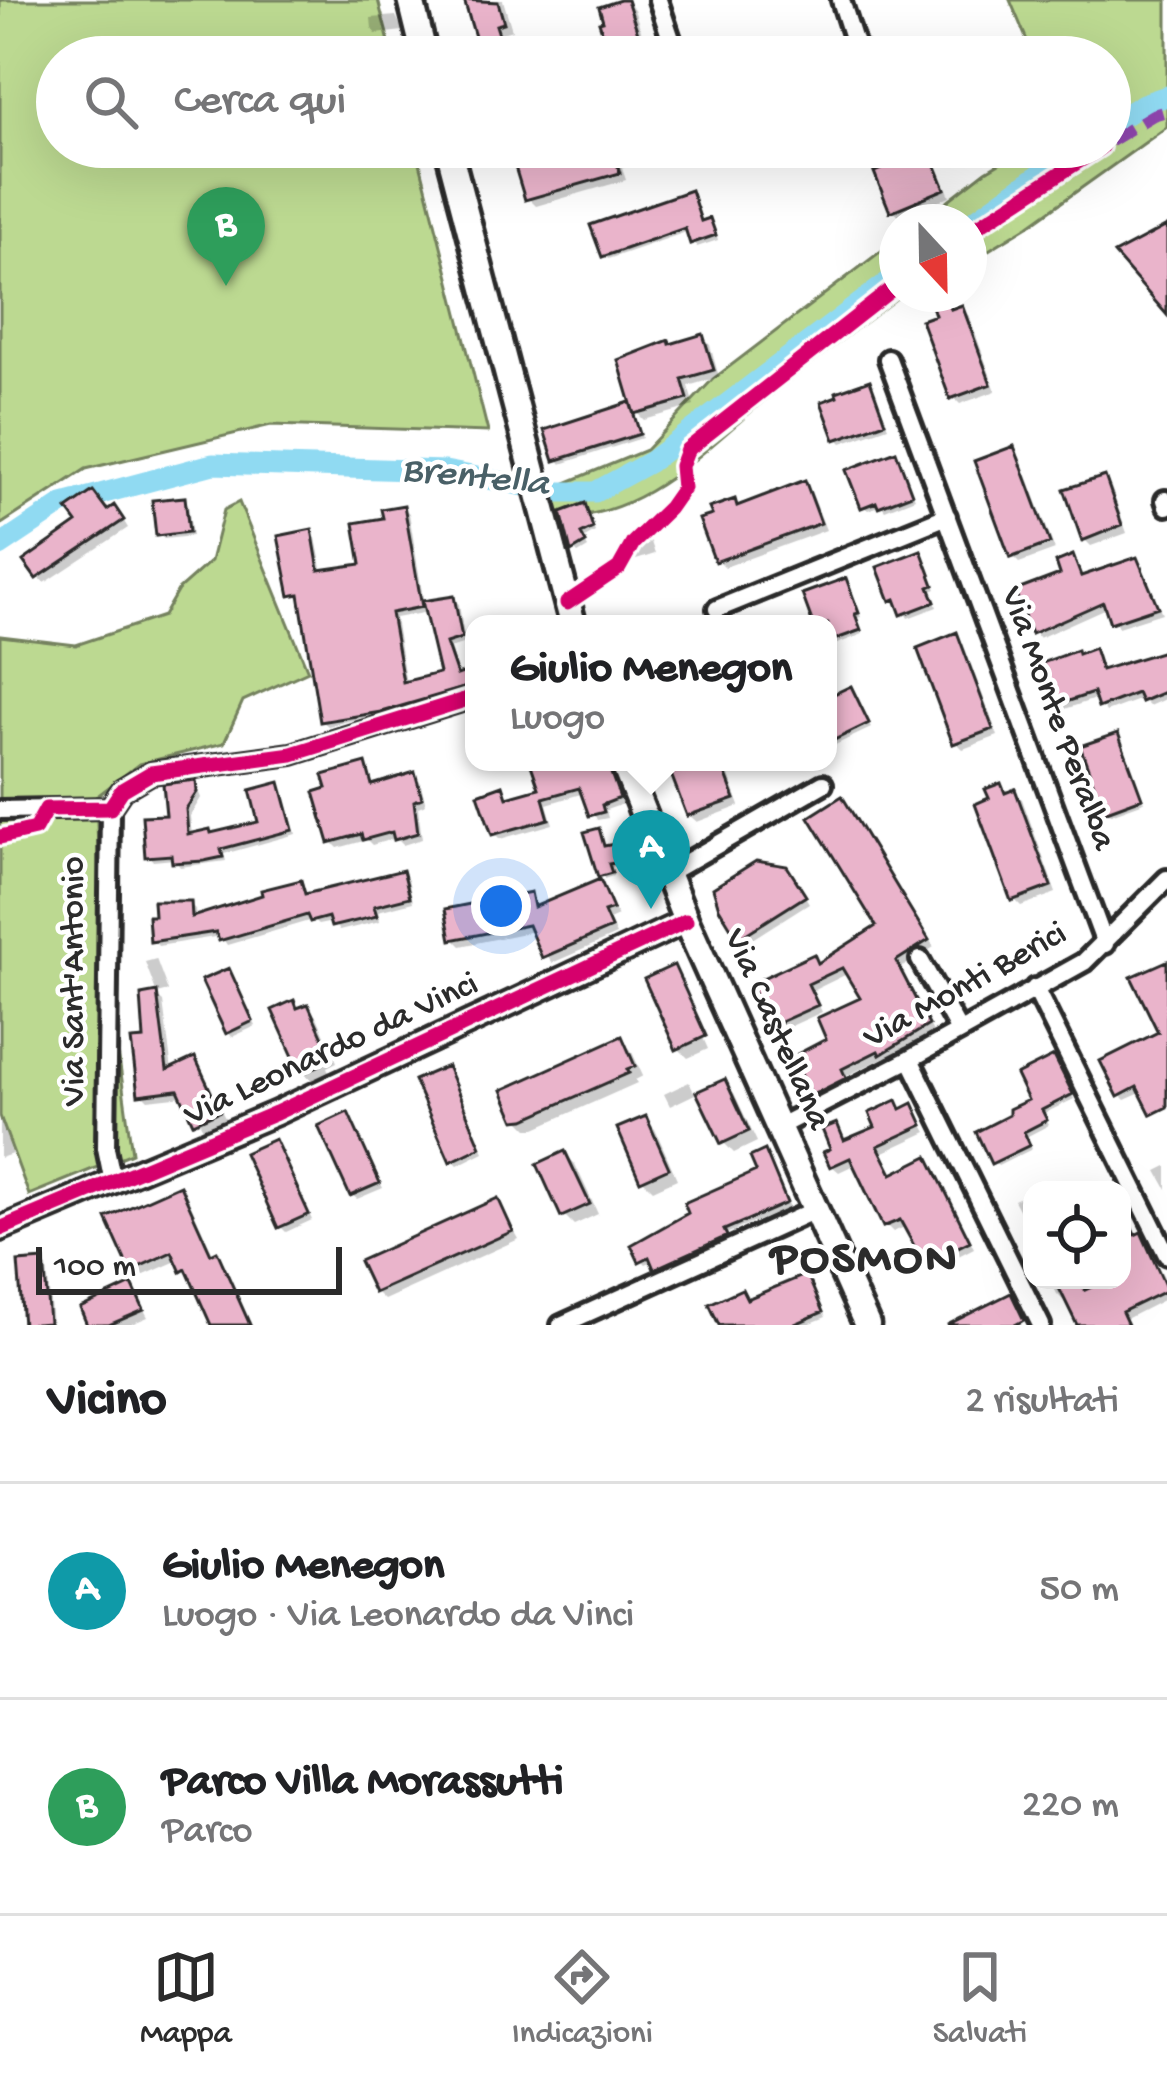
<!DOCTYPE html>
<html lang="it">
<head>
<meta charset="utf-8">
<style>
	body { margin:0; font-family:"Gochi Hand",sans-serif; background:#f2f2f2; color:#202124 }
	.controls { position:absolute; right:36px; bottom:36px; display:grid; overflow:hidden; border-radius:24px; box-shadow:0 12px 48px #0002 }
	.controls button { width:108px; height:108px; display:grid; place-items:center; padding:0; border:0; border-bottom:3px solid #e0e0e0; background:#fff; color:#202124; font:60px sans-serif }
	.compass { position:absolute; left:879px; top:204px; width:108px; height:108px; border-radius:50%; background:#fff; box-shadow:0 12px 48px #0002; rotate:158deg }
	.scale { position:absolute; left:36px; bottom:30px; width:306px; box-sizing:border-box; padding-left:12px; border:6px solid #2b2b2b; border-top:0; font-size:33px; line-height:42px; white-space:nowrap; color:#2b2b2b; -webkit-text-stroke:9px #fff; paint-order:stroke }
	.you { position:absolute; left:501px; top:906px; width:42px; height:42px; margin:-30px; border:9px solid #fff; border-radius:50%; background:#1a73e8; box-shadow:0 0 0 18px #1a73e833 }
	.badge { display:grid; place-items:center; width:78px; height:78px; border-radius:50%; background:#2b2b2b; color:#fff; font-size:39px; font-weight:700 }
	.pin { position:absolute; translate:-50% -99px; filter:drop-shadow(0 3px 6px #0008) }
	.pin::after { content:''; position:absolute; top:63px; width:42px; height:36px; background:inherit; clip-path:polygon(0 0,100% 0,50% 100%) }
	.popup { position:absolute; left:465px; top:615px; width:372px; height:156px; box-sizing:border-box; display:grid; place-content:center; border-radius:24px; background:#fff; filter:drop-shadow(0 3px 9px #0005); font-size:39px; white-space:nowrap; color:#757577 }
	.popup b { font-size:45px; color:#202124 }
	.popup::after { content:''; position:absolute; left:50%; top:100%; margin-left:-24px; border:24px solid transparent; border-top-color:#fff }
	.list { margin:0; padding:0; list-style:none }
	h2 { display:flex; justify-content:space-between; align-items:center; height:156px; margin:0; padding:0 48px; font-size:51px }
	h2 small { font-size:39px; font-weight:400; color:#757577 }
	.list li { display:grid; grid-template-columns:78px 1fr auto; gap:36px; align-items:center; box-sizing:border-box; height:216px; padding:0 48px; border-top:3px solid #e0e0e0 }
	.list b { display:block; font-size:45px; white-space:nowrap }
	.list p { margin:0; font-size:39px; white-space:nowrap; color:#757577 }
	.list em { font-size:39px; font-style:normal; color:#757577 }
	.icon { flex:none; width:66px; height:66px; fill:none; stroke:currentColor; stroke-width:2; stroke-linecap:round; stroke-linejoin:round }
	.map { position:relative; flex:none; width:1167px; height:1325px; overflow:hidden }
	.search { position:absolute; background:#fff; box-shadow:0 12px 48px #0002; left:36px; right:36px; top:36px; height:132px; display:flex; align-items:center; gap:30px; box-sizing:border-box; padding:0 42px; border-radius:66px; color:#757577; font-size:45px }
	.sheet { height:588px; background:#fff }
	nav { display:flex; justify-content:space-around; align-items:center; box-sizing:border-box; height:168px; border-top:3px solid #e0e0e0; background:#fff; font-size:33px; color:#757577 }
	nav a { display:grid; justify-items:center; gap:6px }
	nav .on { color:#2b2b2b }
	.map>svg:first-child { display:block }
</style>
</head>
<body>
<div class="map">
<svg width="1167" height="1325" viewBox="0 0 1167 1325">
	<rect width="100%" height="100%" fill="#fff"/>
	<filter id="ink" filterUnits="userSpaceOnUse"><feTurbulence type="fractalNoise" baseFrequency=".00833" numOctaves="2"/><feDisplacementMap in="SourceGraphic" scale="24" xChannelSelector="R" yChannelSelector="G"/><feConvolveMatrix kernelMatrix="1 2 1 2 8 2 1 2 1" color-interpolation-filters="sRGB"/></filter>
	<g filter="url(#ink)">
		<path fill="#bcd991" stroke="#74825e" stroke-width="3" d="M0,0h378l15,57h-336v90h359l72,285 -217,-7 -185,44 -86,56z
			M1010,0h157v127l-139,99 -59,36v-40h-49l66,-51 40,-24h84v-90h-76z
			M897,239v55h5c-44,34 -89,68 -133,103 -62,49 -129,127 -216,119l-8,-29 16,-2 85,-35 67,-71z
			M239,502l69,169 -65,30 -19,42 -85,21 -43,33 5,131 31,225 -103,42 -29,-79v-480l76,9 87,-29 15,-26 33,-29 13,-51z"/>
		<path fill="#0003" fill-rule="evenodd" d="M467,0h36l9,30 -10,3 8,24h-26z
			M626,1l8,8 14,43 7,-2 7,7h-47z
			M396,16l7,15 -27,3 -4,-5 -1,-11z
			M496,147h41l4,14 35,-11 -1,-3h103l1,4 -57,17 4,12 -90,26 -8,-8 -11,-37 -10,3z
			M928,153l7,7 15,36 -50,21 -7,-7z
			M690,193l13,31 7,-3 4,5 4,14 -21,7 -8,-16 -81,28 -4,-4z
			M947,304l7,7 8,-2 7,7 27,75 -36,13 -7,-7 -14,-80z
			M703,338l7,7 9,32 -31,9 6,20 -50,14 -7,-7 34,-66z
			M869,383l19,44 -46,16 -4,-4z
			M629,405l13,33 -81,26 -4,-5z
			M1013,450l7,7 35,93 -36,13 -7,-7z
			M895,454l20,44 -30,12 -4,-5 -13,5 -5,-4z
			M1104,480l7,7 16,46 -36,13 -7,-7z
			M804,484l7,7 15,39 -101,37 -7,-7 16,-57 6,5z
			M184,500l4,4 4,32 -28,3 -5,-4z
			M585,506l10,26 -12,7 5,9 -10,6 -4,-4z
			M403,508l6,5 15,91 29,-5 6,5 6,39 -15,5 9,29 15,-5v19l-146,35 -6,-5 -19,-122 -11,-5 19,-61 5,5 7,35 41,-6 22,-47zM428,612l14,63 -36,9 -11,-66z
			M108,514l12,1 8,13 -83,55 -7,-6z
			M648,533l7,21 -22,7v-1z
			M920,554l16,35 -5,2 6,16 -29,11 -9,-15 -7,-3z
			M1073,559l10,19 53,-18 26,53 -44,14 -10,-20 -69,31 -5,-6z
			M846,582l15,35 -4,1 6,16 -31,12 -4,-5v-17h-12z
			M956,636l7,7 35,93 -35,13 -7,-7z
			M1093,652l11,20 63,-18v44l-18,8 -8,-7 -35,13 -8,-14 -33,11 -5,-5 19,-48z
			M854,694l17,34 -38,18 -5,-6v-40z
			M1117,736l27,66 -33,12 -4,-4z
			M542,762h72l-2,13 11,29 -17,6 2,8 -11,2 -13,-27 -37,11 6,20 -53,15 -6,-6 8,-44 7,10 34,-9z
			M696,762h28l16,44 -43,16 -8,-7z
			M365,766l10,21 39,-12 6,6 6,23 -8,3 4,32 -19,6 -7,-7 -24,7 -5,-5 -29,8 -6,-6z
			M195,783l6,15 -11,18 2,20h20l50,-12 17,-39 5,6 12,43 -72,20 2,7 -46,6 -6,-8 -21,2 -5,-6z
			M1000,786l22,13 34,94 -35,13 -7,-7 -21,-99z
			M848,807l86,140 -33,21 32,64 -45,28 -3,-3 -39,19 4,9 -29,15 -6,-7 15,-52 35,-42 -16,-26 -37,18 10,21 -44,20 -6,-7 41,-68 8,7 59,-37z
			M598,831l7,17 30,-5 9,18 -33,6 2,9 -9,3z
			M402,873l6,6 5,23 -35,9 2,10 -41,10 -6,-9 -15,3 -6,-5 -85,25 -6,-9 -63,10 -5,-6 37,-36 5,5 1,10 104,-35 7,13z
			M792,875l17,28 -63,40 -6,-6z
			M599,883l19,33 -9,4 7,15 -64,28 -18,-32 -73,15 -7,-7 76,-44 8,14z
			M156,959l12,32 -11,3 -12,-32z
			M1167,965v127h-24l-18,8 -5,-5 42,-62z
			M673,969l8,8h-5l32,72 -20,9 -10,-10z
			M229,971l27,55 -24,11 -4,-5z
			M156,996l7,6 9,69 23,-11 30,58 -22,10 -19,-32 -36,4 -7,-7z
			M293,1004l7,6 7,-3 10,10 20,45 -10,5 3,8 -17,7 -10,-10z
			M621,1040l10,10 12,26 -8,4 2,3 -101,45h-8l-10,-10z
			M1057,1064l17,35 -31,15 6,11 -23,12 6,12 -34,17 -4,-4z
			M446,1070l38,82 -26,13 -5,-5z
			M689,1082l6,12 -25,12 -6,-12z
			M724,1083l10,10 23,49 -23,11 -10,-10z
			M896,1103l8,8 8,-4 15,25 -45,21 12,23 33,-16 47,88 -41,21 -26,-43 -14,6 -7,-7 -30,-61 -17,8 -7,-6 4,-40 10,16 33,-14z
			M347,1116l36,72 -26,11 -5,-4z
			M0,1119l12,35 -12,4z
			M645,1119l10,10 22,50 -24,11 -10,-10z
			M274,1142l38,78 -26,12 -6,-6z
			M565,1154l10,10 23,50 -24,11 -10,-10z
			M764,1154l25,54 -63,26 3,6 -68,31 -7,-11 -8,4 -4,-4 118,-87z
			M1167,1166v23l-10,-18z
			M179,1189l8,7 27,60 10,7 28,62h-38l-35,-65 -39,17 -8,-8z
			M1032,1192v42l-18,-34z
			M498,1202l21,37 -135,61 -8,-8z
			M1122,1206l15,32 4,-2 5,6 21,41v15l-41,21 3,6h-48l-14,-27 -4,2 -6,-6 -7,-14h31l6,13 35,-13z
			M43,1263l4,4 5,58h-24z
			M806,1277l20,40 -20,8h-88l24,-33 6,10z
			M132,1288l16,29 -19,8h-39z"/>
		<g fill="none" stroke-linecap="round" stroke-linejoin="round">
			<path stroke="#90daf2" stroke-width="21" d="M1110,124l33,-20 24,-8
				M969,224l109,-77
				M0,546l63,-42 150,-40 232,7 112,21h38l55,-30 247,-187"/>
		</g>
		<path fill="#eab4cb" stroke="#2b2b2b" stroke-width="3" d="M464,0l34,2 6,21 -8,2 10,32h-25z
			M620,0h7l19,57h-31l-2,-5 -4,1 -10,-31 4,-1 -4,-14z
			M509,147h19l4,13 45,-13h69l1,4 -31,9 4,13 -95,27z
			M929,149l16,40 -55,23 -16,-40z
			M691,190l10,31 9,-3 6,17 -26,9 -5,-16 -83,29 -12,-32z
			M1167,226v89l-53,-61z
			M947,300l4,9 11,-4 29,79 -41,15 -29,-79 14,-5 -3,-9z
			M703,334l11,36 -32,9 6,20 -54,15 -16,-54 51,-20 1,4z
			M870,380l15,42 -50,18 -14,-38 16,-6 -1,-4z
			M630,402l10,32 -86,27 -10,-31z
			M1014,446l36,97 -40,15 -36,-97z
			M896,451l16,43 -34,13 -2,-5 -15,6 -15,-38z
			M1105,476l17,49 -40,16 -18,-52z
			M805,480l16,43 -106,39 -16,-43 13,-4 -3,-7 26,-9 2,7z
			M93,491l14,19 7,-5 10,15 -88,59 -13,-18 54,-38 -10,-14z
			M185,497l4,35 -33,4 -4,-36z
			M585,503l8,25 -12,6 5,9 -15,9 -10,-40z
			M404,505l18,102 -31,6 12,69 36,-9 -17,-72 32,-5 8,42 -16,5 11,32 17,-6v16l-93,27 -61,10 -21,-128 -9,2 -12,-60 34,-7 7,41 42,-6 -7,-41 29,-5 -2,-9z
			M921,550l13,35 -5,2 6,15 -34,13 -6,-16 -5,2 -13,-34z
			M1073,555l8,21 56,-19 21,50 -48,16 -7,-21 -72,32 -16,-43 45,-17 -4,-12z
			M846,578l13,35 -4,1 6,16 -33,12v-18h-15l-11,-30z
			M957,632l36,97 -40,15 -36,-96z
			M1094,648l7,22 66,-20v41l-26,11 -4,-9 -39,15 -5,-15 -36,12 -15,-42 35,-13 1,4z
			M851,686l18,37 -41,20v-46z
			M1118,733l24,65 -38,14 -24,-66z
			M530,762h77l13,36 -18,7 2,7 -15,4 -10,-28 -36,10 6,21 -57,16 -14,-41 25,-9 4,12 32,-9z
			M688,762h33l14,37 -48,17 -18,-47z
			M366,763l6,22 43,-13 7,26 -8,3 4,32 -24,7 -2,-8 -29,8 -2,-6 -32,9 -15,-51 13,-4 -4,-13z
			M196,780l1,12 -11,17 2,25 22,-5 1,4 47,-11 -8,-32 30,-8 13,48 -72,19 2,8 -19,4 -32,2 -1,-8 -26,2 -3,-41 24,-1 -3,-31z
			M1001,783l4,10 10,-4 36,97 -40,15 -36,-97 14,-6 -4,-9z
			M842,796l87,144 -33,21 33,64 -49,30 -2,-4 -36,18 4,9 -34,17 -20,-38 34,-18 -9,-21 43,-20 -18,-30 -34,16 10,21 -49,22 -19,-43 64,-30 4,9 58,-37 -67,-109z
			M599,828l5,18 32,-6 7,18 -34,6 3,9 -14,4 -14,-45z
			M756,861l31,5 19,30 -68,43 -19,-31 -6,-20z
			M403,870l7,27 -36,9 3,10 -46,11 -3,-10 -18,5 -3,-7 -88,26 -3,-9 -66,10 -2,-26h6l-1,-15h38l1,16 70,-22 -1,-5 40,-10 4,14z
			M600,879l13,30 -9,3 7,16 -69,30 -14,-33 -77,15 -6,-31 86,-17 3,15z
			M1167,961v146l-16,8 -14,-28 -19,10 -18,-36 58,-29 -27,-55z
			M674,965l32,71 -30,14 -32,-71z
			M229,968l24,53 -27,13 -25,-54z
			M157,992l10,78 28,-13 25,54 -27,12 -15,-33 -40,5 -7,-55 13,-1 -3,-44z
			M294,1000l3,8 11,-4 21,47 -10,5 3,8 -21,10 -29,-64z
			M622,1036l13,30 -8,3 2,4 -104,46 -10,1 -13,-30z
			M1054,1056l19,38 -31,16 5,10 -23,12 6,13 -39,19 -15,-32 33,-17v-6l19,-9 -12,-25z
			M447,1066l34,81 -31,15 -36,-82z
			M725,1079l24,52 -28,13 -25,-52z
			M897,1100l4,9 12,-6 10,22 -45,21 14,28 36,-18 42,85 -46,23 -24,-44 -17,7 -33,-69 -20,9 -7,-15 7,-3 -8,-20 15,-6 7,17 31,-13 -6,-14z
			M348,1112l32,71 -30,13 -32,-70z
			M646,1116l23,52 -29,13 -23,-53z
			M275,1139l34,75 -31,14 -34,-75z
			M765,1150l22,53 -63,27 3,6 -73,33 -5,-12 -10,5 -8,-17 57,-32 -4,-10 72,-32 -6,-14z
			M565,1151l25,53 -29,13 -24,-53z
			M180,1185l31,69 6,-3 33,74h-39l-25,-56 -5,3 -9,-20 -42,19 -24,-53z
			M498,1198l15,33 -139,62 -15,-32z
			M1122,1208l13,27 6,-3 26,58 -45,22 6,13h-51l-22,-45h25l5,10 22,-10h15z
			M44,1260l5,63 -26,2 -5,-63z
			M807,1274l16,38 -30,13h-74l-10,-21 33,-15 5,10z
			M132,1284l12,26 -35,15h-22l-7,-17z
			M1011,1293l13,27 -9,5h-68z"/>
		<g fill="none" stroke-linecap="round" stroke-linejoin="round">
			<defs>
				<path id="minor" d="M658,0l19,57
					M841,0l18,57
					M707,147l10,5 20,-5
					M888,359l217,585
					M1165,500l2,6
					M717,609l230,-93
					M0,810l110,-2
					M668,873l155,-89
					M920,960l39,71
					M1035,988l132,267
					M910,1059l131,266
					M778,1127l132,-68 174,-97 83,-83
					M113,1182l-7,-34 4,-340 12,-18 29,-17 141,-19 182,-57
					M561,1325l254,-115"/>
				<path id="tertiary" d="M0,1229l276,-116 410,-192"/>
				<path id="secondary" d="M411,0l14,57
					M448,147l125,477
					M623,762l63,159 181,404"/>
			</defs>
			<use href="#minor" stroke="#2b2b2b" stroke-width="26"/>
			<use href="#tertiary" stroke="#2b2b2b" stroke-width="30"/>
			<use href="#secondary" stroke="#2b2b2b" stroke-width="33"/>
			<use href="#minor" stroke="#fff" stroke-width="16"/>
			<use href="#tertiary" stroke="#fff" stroke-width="21"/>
			<use href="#secondary" stroke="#fff" stroke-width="24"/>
			<path stroke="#8e44ad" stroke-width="12" stroke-dasharray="24 12" stroke-linecap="butt" d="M1110,141l43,-26 14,-4"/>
			<defs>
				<path id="cycleway" d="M969,232l132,-85
					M567,603l52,-35 14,-25 36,-35 14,-20 -2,-22 6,-16 210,-165
					M0,837l35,-8 11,-20 64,-1 12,-18 29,-17 141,-19 182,-57
					M0,1229l276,-116 410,-192"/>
			</defs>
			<use href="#cycleway" stroke="#fff" stroke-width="22"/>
			<use href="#cycleway" stroke="#d6006c" stroke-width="15"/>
		</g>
	</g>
	<g text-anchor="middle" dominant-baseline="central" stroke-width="9" stroke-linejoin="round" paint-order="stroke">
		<g font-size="36" fill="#2b2b2b" stroke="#fff">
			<text transform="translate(1056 719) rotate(70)">Via Monte Peralba</text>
			<text transform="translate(75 981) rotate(-90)">Via Sant'Antonio</text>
			<text transform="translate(966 987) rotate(-29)">Via Monti Berici</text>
			<text transform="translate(775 1030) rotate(66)">Via Castellana</text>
			<text transform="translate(332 1051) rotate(-25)">Via Leonardo da Vinci</text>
		</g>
		<g font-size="39" font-style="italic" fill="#496067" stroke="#fff">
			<text transform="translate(475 479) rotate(6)">Brentella</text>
		</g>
		<g font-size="48" font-weight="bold" letter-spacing="3" fill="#2b2b2b" stroke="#fff">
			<text x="865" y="1261">POSMON</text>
		</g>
	</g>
</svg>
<div class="controls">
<button><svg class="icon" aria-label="locate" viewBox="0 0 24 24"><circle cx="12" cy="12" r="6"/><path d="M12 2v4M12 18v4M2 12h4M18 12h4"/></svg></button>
</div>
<svg class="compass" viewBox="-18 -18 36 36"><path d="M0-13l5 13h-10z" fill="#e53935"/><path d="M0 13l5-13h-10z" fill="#757577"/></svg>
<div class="scale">100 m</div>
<div class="you"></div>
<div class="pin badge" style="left:651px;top:909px;background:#0f9aa8">A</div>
<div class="popup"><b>Giulio Menegon</b>Luogo</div>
<div class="pin badge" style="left:226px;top:286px;background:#2e9e5b">B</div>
<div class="search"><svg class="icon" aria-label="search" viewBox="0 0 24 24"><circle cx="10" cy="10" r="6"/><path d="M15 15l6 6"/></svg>Cerca qui</div>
</div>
<section class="sheet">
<h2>Vicino<small>2 risultati</small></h2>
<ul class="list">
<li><span class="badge" style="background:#0f9aa8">A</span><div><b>Giulio Menegon</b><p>Luogo · Via Leonardo da Vinci</p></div><em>50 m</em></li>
<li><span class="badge" style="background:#2e9e5b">B</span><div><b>Parco Villa Morassutti</b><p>Parco</p></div><em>220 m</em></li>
</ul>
</section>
<nav>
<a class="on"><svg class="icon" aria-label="map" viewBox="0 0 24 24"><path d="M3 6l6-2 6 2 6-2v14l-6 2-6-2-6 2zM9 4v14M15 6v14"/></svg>Mappa</a>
<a><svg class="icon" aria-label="directions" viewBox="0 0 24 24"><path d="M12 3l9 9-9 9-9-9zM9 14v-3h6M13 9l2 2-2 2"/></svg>Indicazioni</a>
<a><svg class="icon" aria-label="saved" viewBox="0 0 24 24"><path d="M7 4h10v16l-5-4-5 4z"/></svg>Salvati</a>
</nav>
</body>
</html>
